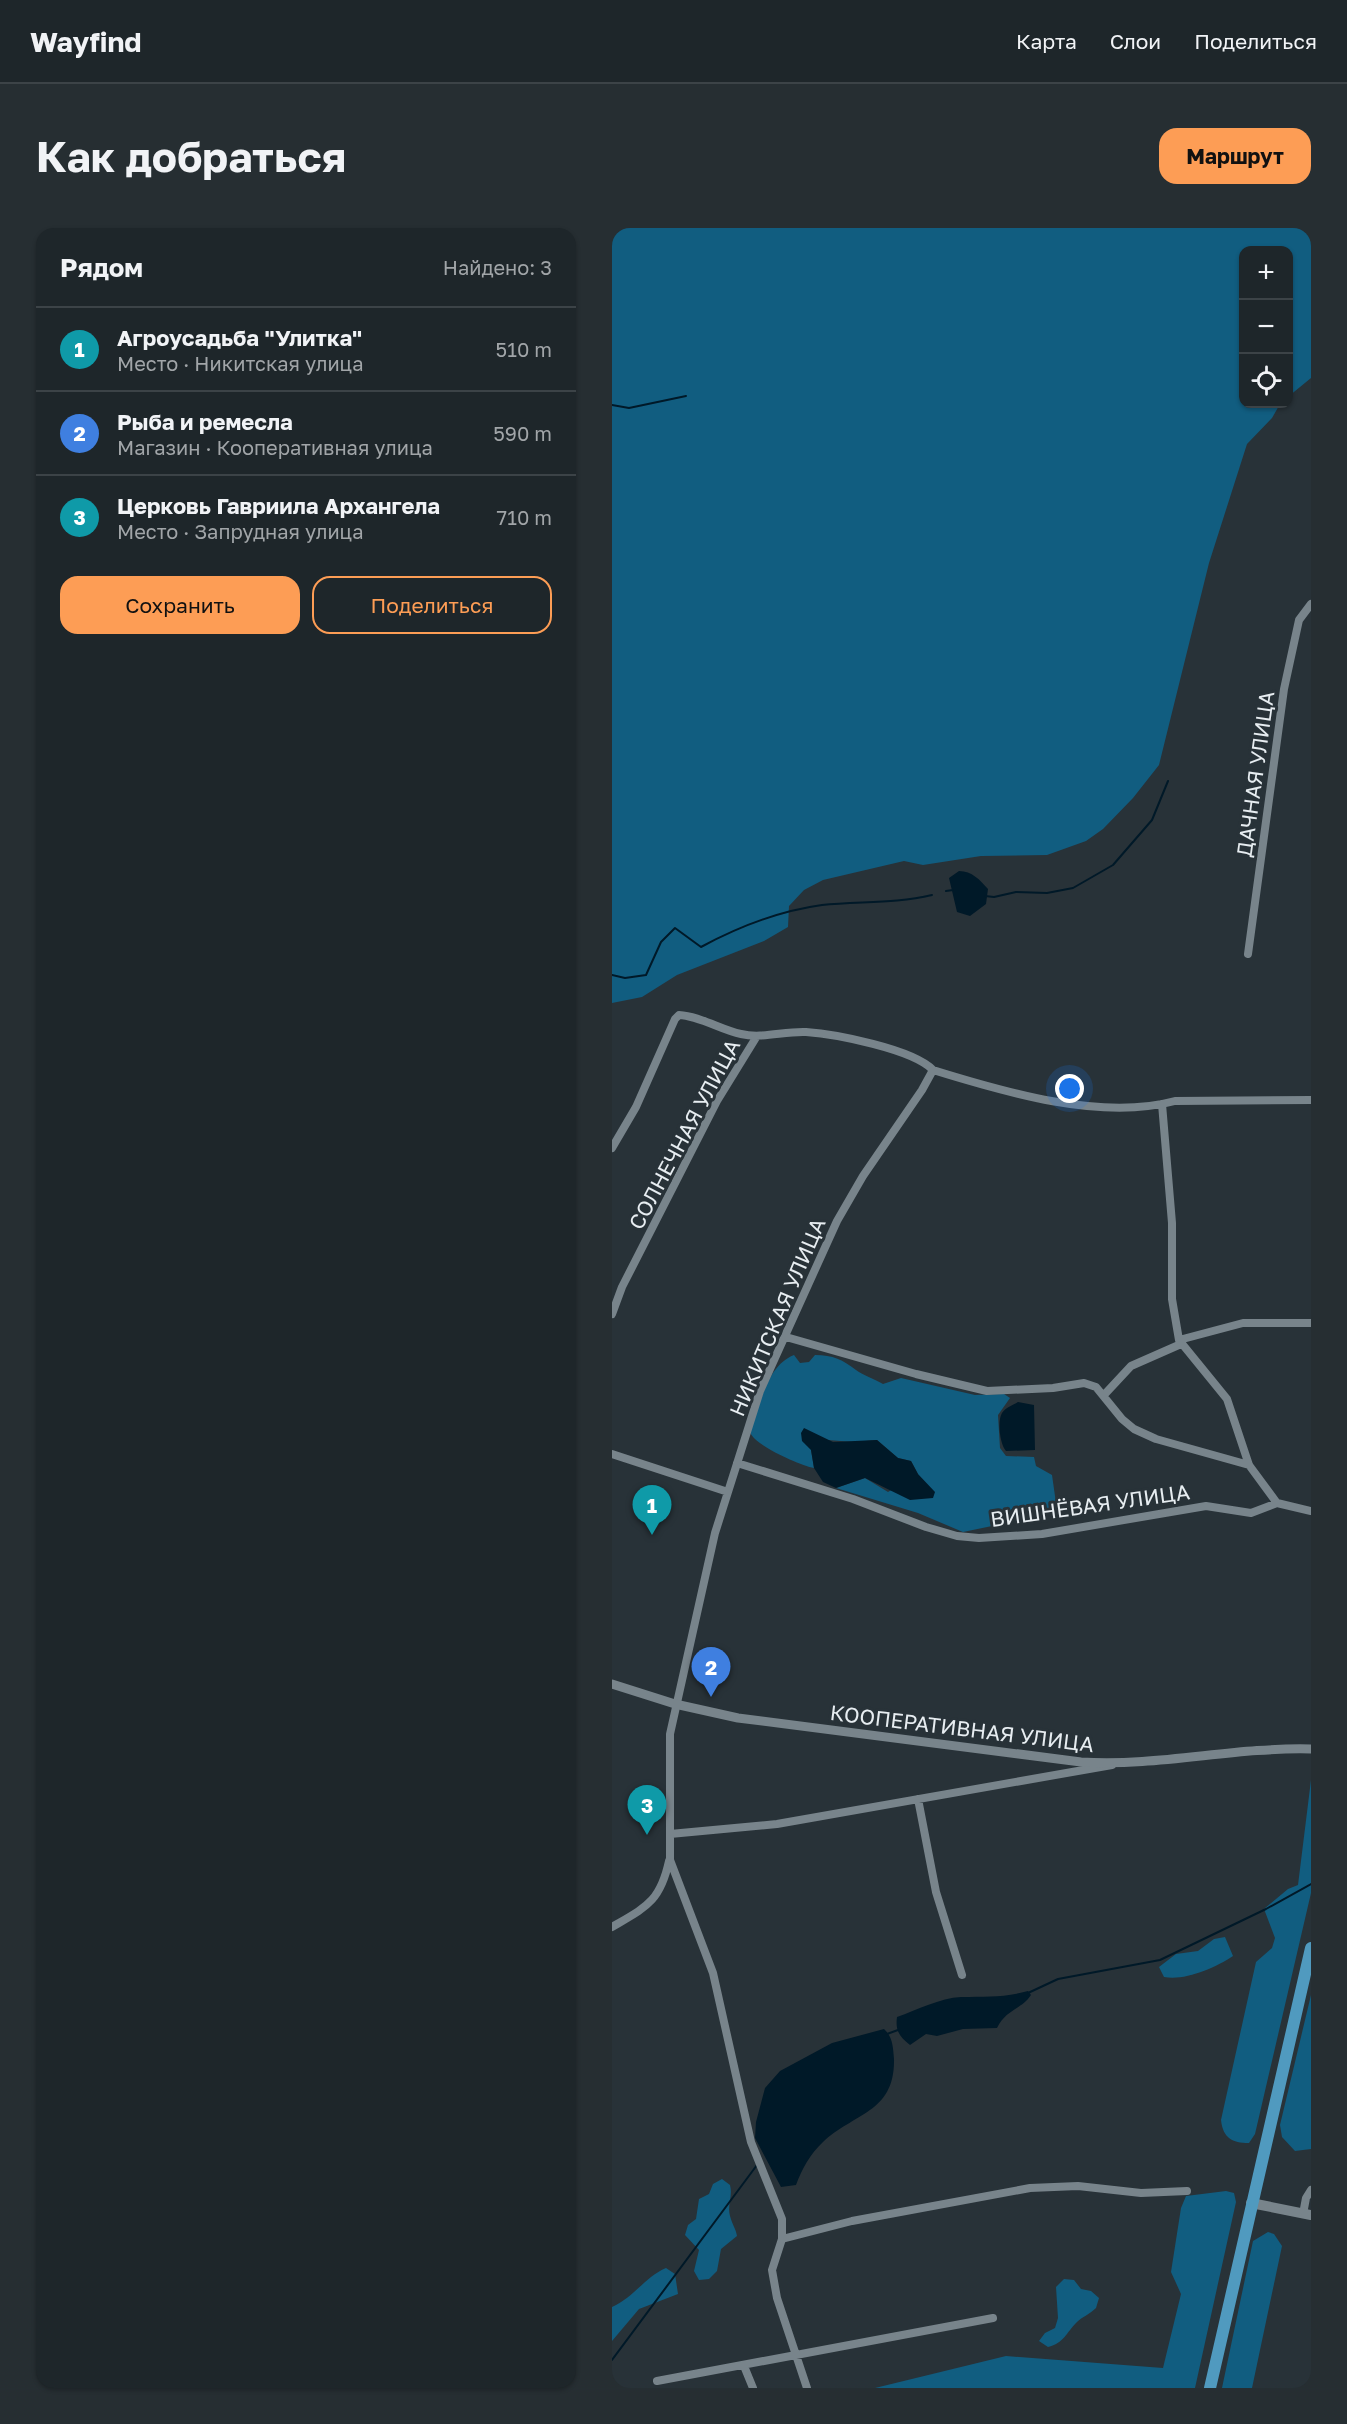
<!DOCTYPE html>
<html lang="ru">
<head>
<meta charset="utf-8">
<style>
	body { margin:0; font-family:"Golos Text",sans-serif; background:#262e32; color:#f1f3f6 }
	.controls { position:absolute; right:18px; top:18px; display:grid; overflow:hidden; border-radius:12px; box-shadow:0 2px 4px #0004 }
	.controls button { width:54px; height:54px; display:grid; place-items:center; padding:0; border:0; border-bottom:2px solid #3c4347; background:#1e262a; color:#f1f3f6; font:30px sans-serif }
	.you { position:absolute; left:458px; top:861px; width:21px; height:21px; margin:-15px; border:4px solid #fff; border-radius:50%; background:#1a73e8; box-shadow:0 0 0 9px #1a73e833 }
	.badge { display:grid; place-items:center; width:39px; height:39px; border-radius:50%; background:#fd9d55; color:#fff; font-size:20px; font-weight:700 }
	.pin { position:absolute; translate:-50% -50px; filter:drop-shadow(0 2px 3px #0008) }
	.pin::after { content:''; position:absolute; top:32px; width:21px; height:18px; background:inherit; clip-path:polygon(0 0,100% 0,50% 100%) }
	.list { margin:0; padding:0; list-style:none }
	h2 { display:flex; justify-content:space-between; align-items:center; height:78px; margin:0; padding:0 24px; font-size:26px }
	h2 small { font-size:20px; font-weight:400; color:#a1a5a8 }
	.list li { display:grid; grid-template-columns:39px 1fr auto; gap:18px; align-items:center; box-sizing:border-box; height:84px; padding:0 24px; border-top:2px solid #3c4347 }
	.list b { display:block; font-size:22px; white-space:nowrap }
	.list p { margin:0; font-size:20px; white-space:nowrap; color:#a1a5a8 }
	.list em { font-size:20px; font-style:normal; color:#a1a5a8 }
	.actions { display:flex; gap:12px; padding:18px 24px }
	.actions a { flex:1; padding:14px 0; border:2px solid #fd9d55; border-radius:18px; text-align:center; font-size:21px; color:#fd9d55 }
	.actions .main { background:#fd9d55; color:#111 }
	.icon { flex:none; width:33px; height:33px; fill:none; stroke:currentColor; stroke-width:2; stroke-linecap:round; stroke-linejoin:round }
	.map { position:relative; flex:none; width:699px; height:2160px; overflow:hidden; border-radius:18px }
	header { display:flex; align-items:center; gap:36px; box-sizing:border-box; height:84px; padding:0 30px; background:#1e262a; border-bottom:2px solid #3c4347 }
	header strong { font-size:28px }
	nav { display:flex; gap:33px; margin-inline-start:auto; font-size:21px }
	.intro { display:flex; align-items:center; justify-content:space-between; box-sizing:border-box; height:144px; padding:0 36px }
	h1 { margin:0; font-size:42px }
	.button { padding:15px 27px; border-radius:18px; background:#fd9d55; color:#111; font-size:21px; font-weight:700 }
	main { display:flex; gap:36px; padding:0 36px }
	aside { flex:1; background:#1e262a; border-radius:18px; box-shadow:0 2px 4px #0004 }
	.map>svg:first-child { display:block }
</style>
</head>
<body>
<header>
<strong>Wayfind</strong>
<nav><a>Карта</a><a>Слои</a><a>Поделиться</a></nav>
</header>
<div class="intro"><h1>Как добраться</h1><a class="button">Маршрут</a></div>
<main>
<aside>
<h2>Рядом<small>Найдено: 3</small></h2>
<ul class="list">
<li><span class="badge" style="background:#0f9aa8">1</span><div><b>Агроусадьба &quot;Улитка&quot;</b><p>Место · Никитская улица</p></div><em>510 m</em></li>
<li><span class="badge" style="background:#3f7fe0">2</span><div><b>Рыба и ремесла</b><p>Магазин · Кооперативная улица</p></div><em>590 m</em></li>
<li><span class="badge" style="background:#0f9aa8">3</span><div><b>Церковь Гавриила Архангела</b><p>Место · Запрудная улица</p></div><em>710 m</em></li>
</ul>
<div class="actions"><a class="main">Сохранить</a><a>Поделиться</a></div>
</aside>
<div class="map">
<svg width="699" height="2160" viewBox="0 0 699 2160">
	<rect width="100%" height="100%" fill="#283238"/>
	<path fill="#115d80" d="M0,0h699v150l-22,18 -1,-146h-44v154h36l-8,14 -25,26 -38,119 -50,202 -26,33 -30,31 -17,12 -39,14 -66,1 -58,9 -19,-4 -81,19 -19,10 -15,16 -1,21 -24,14 -87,34 -35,22 -30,6z
		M182,1127l6,8 9,-1 6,-7c18,0 28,5 41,15 6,5 19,9 27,14l18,-6 74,17 29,-1 6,4 -12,17 2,33 6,8 28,1 2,9 16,9 4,28 -3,9 -40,-4 -21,18 -29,6 -45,-19 -82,-25 29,-10 23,14 30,-18 -7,-13 -13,-3 -21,-18 -24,2 -25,-2 -17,10 3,18c-15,-3 -60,-23 -64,-36 10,-26 16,-66 44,-77z
		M699,1552v113l-56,241 -6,9c-17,0 -26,-5 -28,-23l35,-158 16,-14 3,-10 -11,-29 24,-20 10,-4z
		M613,1709l8,19c-18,12 -48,25 -69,21l-5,-10 17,-13 22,-3 16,-12z
		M699,1767v154l-16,2 -13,-14 -2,-12z
		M110,1951l8,6c3,11 -3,20 0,31 2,8 6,13 7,20l-16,13 -4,22 -8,8 -10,1 -5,-9 5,-21 -14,-15 3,-10 8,-6 3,-20 10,-5 4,-10z
		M614,1963l8,2 2,9 -41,186h-320l131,-32 157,12 18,-74 -10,-22 10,-64 5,-12z
		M656,2004l6,2 8,12 -30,142h-30l31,-147z
		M54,2040l9,6 3,20 -39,15 -27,32v-34c21,-9 33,-30 54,-39z
		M452,2051l10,1 7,9 10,2 8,7 -3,10c-6,6 -14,9 -19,14 -11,11 -13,21 -29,25l-9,-6 6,-8 10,-5 3,-10 -2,-31z"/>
	<path fill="#001928" d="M347,643c13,0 21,9 29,18l-2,15 -16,12 -13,-4 -8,-34z
		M406,1174l16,3 1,45 -29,1c-6,-6 -9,-30 -4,-38 3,-5 11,-8 16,-11z
		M192,1200l29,14 44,-2 21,18 13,3 7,13 17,18 -2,6 -23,2 -45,-22 -29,10 -13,-6 -9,-14 -3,-18 -9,-9 -1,-8z
		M416,1763l3,4c-10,15 -25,14 -34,33l-34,1 -26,7 -11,-2 -16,11c-10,-8 -15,-14 -13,-28 20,-7 43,-19 64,-20 26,-1 41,1 67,-6z
		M272,1801c9,8 9,19 10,30 1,54 -41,54 -71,83 -13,12 -21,27 -27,43l-15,2 -26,-49 1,-16 9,-34 15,-17 52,-28z"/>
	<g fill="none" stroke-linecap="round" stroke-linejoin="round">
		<path stroke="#001928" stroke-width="2" d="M0,177l17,3 57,-12
			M334,663l7,-1
			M373,668l9,1 22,-5 31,1 26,-5 40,-23 39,-45 16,-39
			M0,747l13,3 21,-3 15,-33 14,-14 26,19c39,-21 77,-36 121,-42 37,-4 73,-1 110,-10
			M416,1765l30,-14 102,-19 106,-51 45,-25
			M275,1806l11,-4
			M0,2132l145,-195"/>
		<path stroke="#78848b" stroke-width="8" d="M636,726l36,-265 15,-69 12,-16
			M550,876l10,119v76l7,41 48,59 22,66 28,38 34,8
			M0,920l24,-41 39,-88 4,-4c21,1 42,15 62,19 21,5 43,-3 65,-2 29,2 107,17 127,38 71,22 168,51 242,31l136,-1
			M0,1086l10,-27 95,-186 40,-65
			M174,1109l130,37 71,17 66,-3 31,-5 12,4 26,32 12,10 22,10 93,26
			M567,1112l64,-17h68
			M492,1167l27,-29 50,-22
			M0,1226l116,38
			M125,1235l116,36 73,28 31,9 22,2 63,-4 164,-28 45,7 26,-10
			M306,1571l18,93 26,83
			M58,1606l107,-10 335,-59
			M0,1699c34,-20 48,-25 57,-66
			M691,1986l3,-16 5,-8
			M170,2011l70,-18 178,-33 48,-2 63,7 46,-2
			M132,2138l9,22
			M45,2153l336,-63
			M195,2160l-30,-90 -5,-28 10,-31v-20l-31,-77 -38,-169 -43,-113v-126l45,-201 45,-142 77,-170 26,-45 59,-86 11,-20"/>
		<path stroke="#78848b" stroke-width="9" d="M0,1456l63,20 63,14 343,44c77,5 153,-15 230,-13"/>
		<path stroke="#78848b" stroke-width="10" d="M639,1975l60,12"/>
		<path stroke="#509abf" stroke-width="12" d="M598,2160l101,-440"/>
	</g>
	<g text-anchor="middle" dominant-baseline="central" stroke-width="6" stroke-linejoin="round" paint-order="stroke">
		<g font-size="21" fill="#e7edf1" stroke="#283238">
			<text transform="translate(643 546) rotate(-82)">ДАЧНАЯ УЛИЦА</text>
			<text transform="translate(72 906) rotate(-62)">СОЛНЕЧНАЯ УЛИЦА</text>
			<text transform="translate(165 1089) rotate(-67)">НИКИТСКАЯ УЛИЦА</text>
			<text transform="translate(478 1277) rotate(-8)">ВИШНЁВАЯ УЛИЦА</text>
			<text transform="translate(350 1500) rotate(7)">КООПЕРАТИВНАЯ УЛИЦА</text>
		</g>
	</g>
</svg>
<div class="controls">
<button>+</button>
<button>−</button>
<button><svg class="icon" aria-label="locate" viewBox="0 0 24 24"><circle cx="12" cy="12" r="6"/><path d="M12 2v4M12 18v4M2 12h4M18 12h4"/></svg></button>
</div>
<div class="you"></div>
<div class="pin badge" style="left:40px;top:1307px;background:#0f9aa8">1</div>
<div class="pin badge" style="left:99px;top:1469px;background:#3f7fe0">2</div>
<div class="pin badge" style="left:35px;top:1607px;background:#0f9aa8">3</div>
</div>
</main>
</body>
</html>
